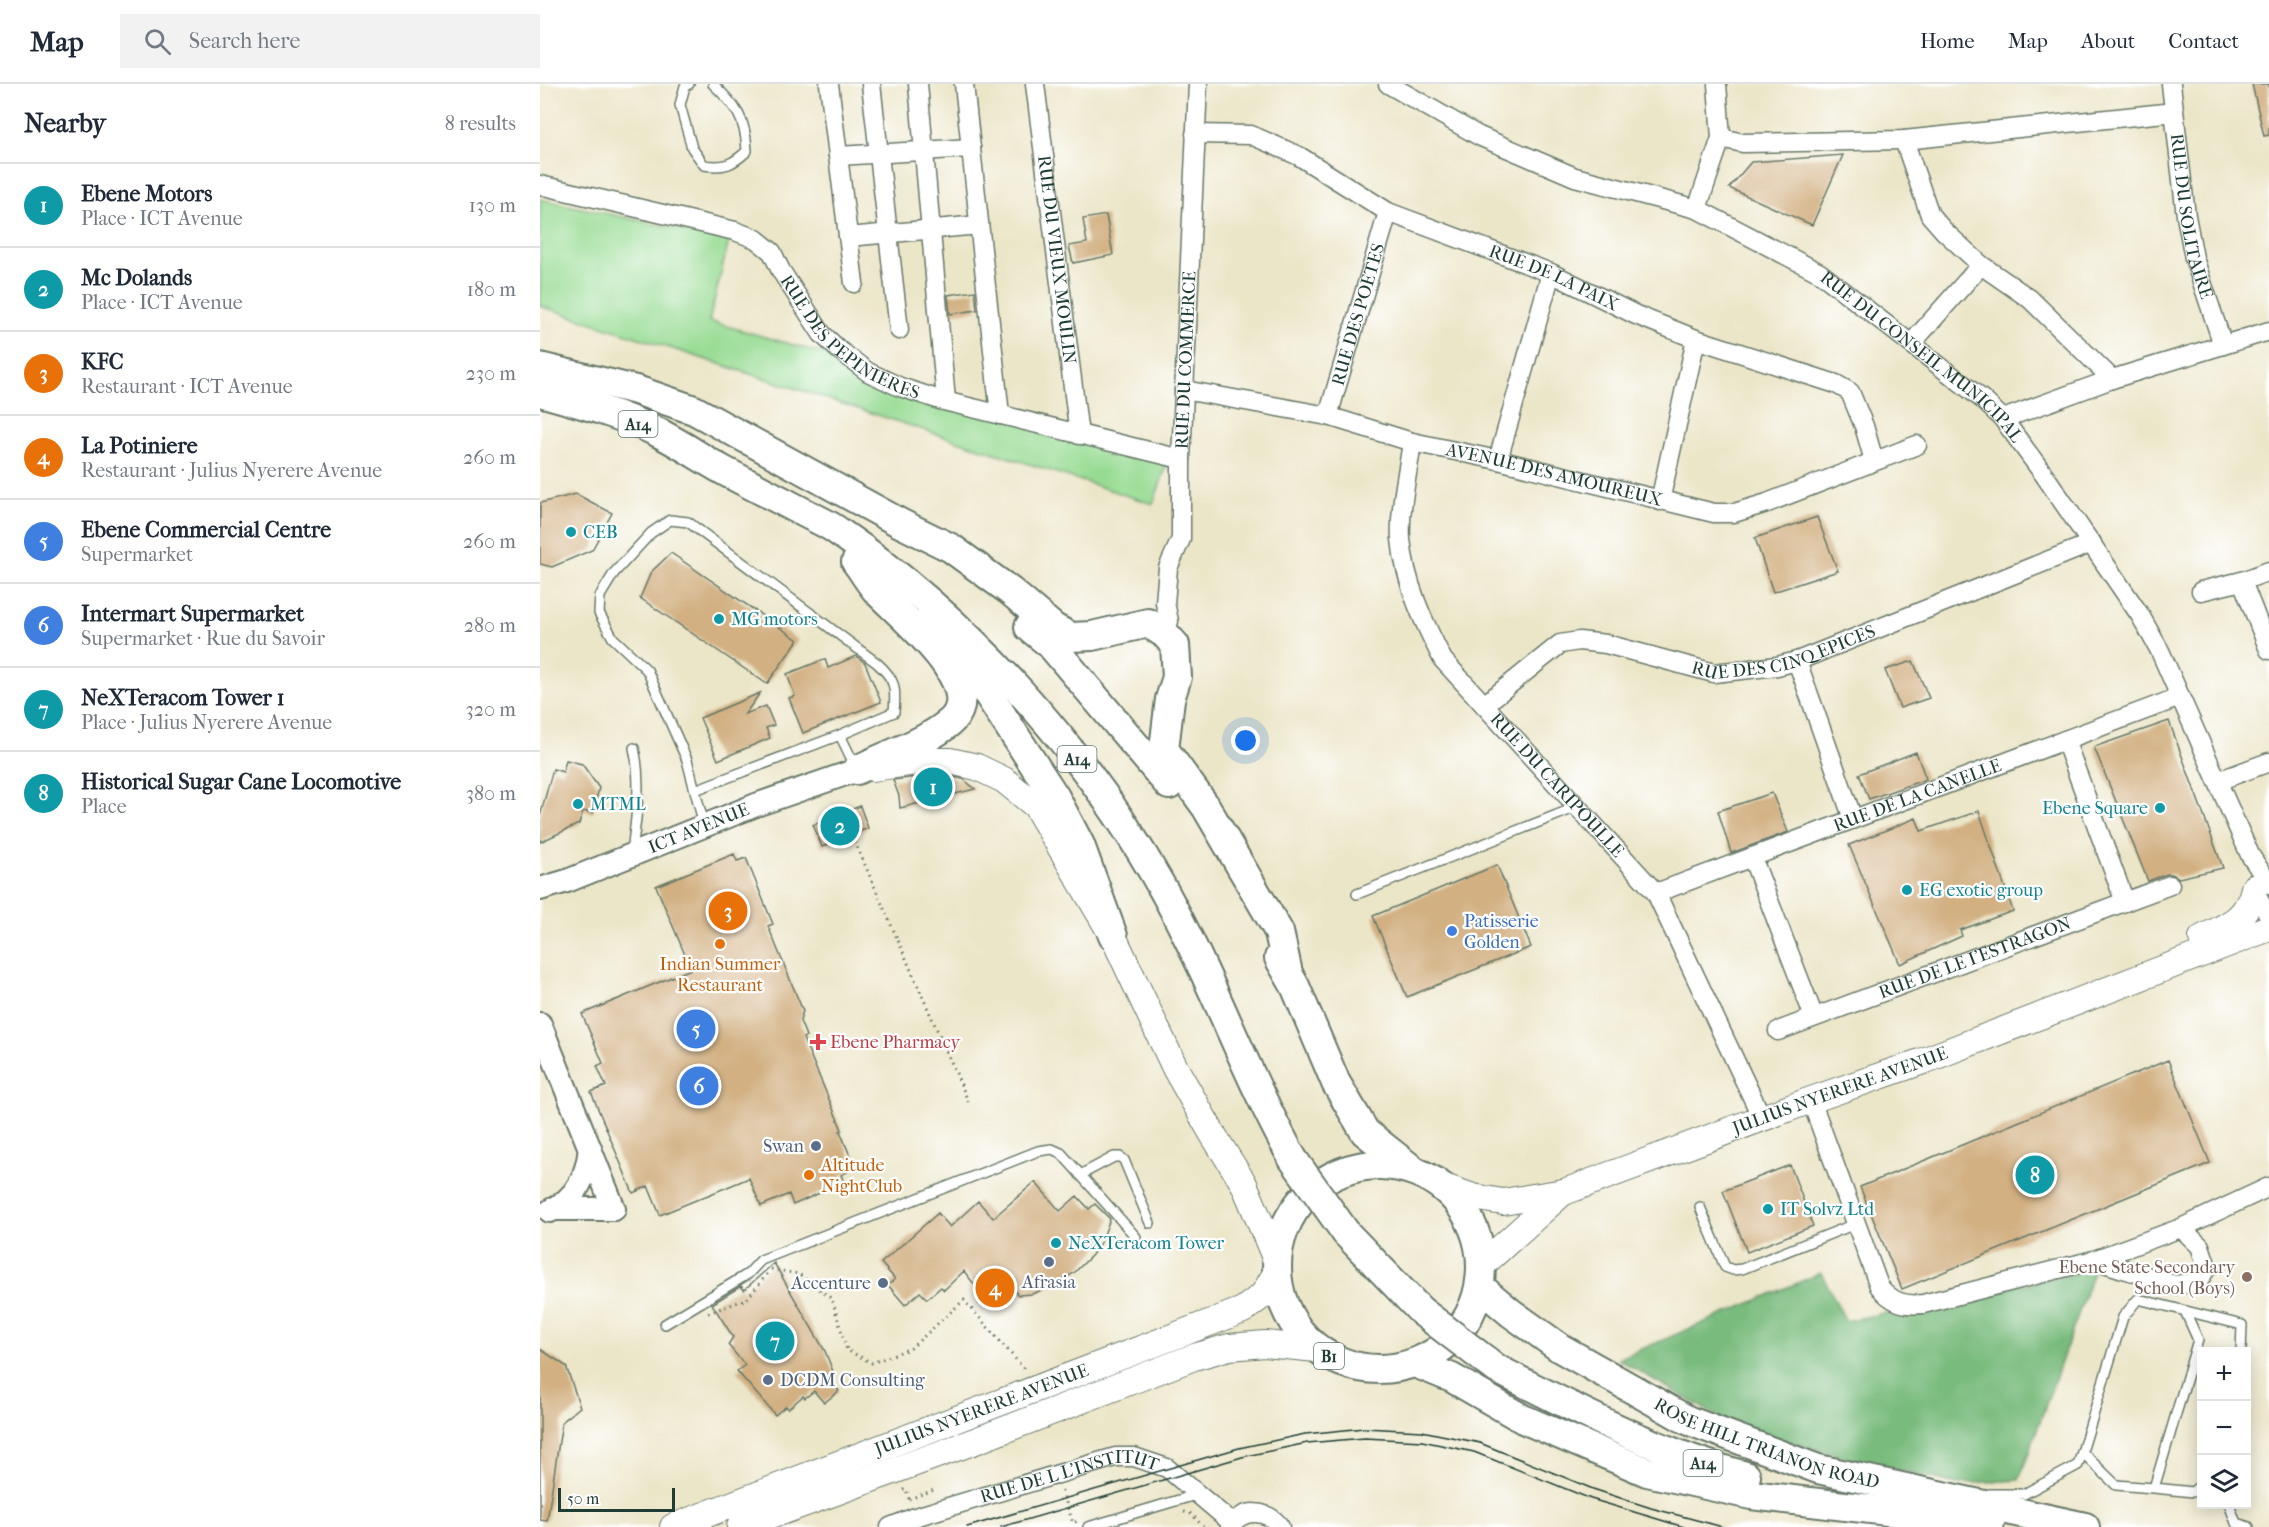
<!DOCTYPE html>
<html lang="en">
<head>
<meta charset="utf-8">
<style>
	body { margin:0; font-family:"IM FELL French Canon",serif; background:#f2f2f3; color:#1f2937 }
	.controls { position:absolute; right:18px; bottom:18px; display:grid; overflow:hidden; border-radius:0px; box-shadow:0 3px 15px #0003 }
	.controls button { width:54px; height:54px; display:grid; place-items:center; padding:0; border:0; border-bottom:2px solid #e0e1e3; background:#fff; color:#1f2937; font:30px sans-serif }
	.scale { position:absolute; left:18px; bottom:15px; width:117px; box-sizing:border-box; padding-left:6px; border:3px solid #1f3d34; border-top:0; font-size:16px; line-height:21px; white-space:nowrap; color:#1f3d34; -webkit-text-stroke:4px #fff; paint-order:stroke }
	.you { position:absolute; left:706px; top:657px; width:21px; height:21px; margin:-15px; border:4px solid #fff; border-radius:50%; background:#1a73e8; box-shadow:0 0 0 9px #1a73e833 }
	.badge { display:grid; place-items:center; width:39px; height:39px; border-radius:50%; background:#c8321e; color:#fff; font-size:20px; font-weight:700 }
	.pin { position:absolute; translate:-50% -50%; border:3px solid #fff; box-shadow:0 2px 6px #0006 }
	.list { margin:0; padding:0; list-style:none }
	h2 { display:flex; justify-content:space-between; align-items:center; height:78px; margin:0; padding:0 24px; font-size:26px }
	h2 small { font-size:20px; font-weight:400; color:#747a83 }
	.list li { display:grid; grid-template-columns:39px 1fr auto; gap:18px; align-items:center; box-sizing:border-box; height:84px; padding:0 24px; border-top:2px solid #e0e1e3 }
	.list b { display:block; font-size:22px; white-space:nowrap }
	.list p { margin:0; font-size:20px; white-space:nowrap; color:#747a83 }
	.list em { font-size:20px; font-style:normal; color:#747a83 }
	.icon { flex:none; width:33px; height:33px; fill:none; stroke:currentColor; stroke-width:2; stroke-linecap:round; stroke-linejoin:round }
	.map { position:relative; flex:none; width:1729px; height:1443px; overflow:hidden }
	header { display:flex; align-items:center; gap:36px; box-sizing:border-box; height:84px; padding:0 30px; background:#fff; border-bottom:2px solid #e0e1e3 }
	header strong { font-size:28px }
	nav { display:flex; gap:33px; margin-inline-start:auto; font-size:21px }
	.search { width:420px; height:54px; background:#f2f2f3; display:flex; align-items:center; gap:15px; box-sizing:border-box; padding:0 21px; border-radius:0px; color:#747a83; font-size:22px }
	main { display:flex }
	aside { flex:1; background:#fff }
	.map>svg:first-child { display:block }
</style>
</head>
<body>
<header>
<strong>Map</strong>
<div class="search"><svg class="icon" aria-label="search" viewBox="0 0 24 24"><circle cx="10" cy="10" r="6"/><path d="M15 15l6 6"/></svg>Search here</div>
<nav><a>Home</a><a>Map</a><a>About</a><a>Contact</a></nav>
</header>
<main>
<aside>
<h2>Nearby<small>8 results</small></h2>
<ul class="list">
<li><span class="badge" style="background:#0f9aa8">1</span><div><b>Ebene Motors</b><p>Place · ICT Avenue</p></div><em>130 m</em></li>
<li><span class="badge" style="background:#0f9aa8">2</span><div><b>Mc Dolands</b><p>Place · ICT Avenue</p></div><em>180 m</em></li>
<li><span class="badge" style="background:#e8710a">3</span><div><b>KFC</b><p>Restaurant · ICT Avenue</p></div><em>230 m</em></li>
<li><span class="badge" style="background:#e8710a">4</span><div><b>La Potiniere</b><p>Restaurant · Julius Nyerere Avenue</p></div><em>260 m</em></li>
<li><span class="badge" style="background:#3f7fe0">5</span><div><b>Ebene Commercial Centre</b><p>Supermarket</p></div><em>260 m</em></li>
<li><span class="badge" style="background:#3f7fe0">6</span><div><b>Intermart Supermarket</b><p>Supermarket · Rue du Savoir</p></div><em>280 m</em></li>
<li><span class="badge" style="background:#0f9aa8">7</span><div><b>NeXTeracom Tower 1</b><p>Place · Julius Nyerere Avenue</p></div><em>320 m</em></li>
<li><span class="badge" style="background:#0f9aa8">8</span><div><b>Historical Sugar Cane Locomotive</b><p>Place</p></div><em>380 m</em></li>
</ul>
</aside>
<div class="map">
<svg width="1729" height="1443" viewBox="0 0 1729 1443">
	<rect width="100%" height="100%" fill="#fff"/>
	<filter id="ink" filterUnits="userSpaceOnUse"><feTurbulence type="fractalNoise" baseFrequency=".0167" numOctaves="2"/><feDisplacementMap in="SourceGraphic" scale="12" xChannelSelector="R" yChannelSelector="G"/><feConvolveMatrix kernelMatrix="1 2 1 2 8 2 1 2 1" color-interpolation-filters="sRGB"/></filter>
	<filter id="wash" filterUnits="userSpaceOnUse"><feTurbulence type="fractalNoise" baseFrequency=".008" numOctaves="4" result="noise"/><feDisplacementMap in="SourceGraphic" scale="24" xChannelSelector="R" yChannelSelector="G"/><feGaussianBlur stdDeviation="1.35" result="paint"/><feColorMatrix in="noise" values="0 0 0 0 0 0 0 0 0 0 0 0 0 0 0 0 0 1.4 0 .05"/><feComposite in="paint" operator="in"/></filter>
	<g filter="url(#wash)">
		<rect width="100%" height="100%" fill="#ece6c9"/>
		<path fill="#97db93" stroke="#5b8c64" stroke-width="1.5" d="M0,115l189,41 -20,81 123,35 35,23 300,85 -14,40 -613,-198z"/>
		<path fill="#79bb7d" stroke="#4c7c58" stroke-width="1.5" d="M1554,1186l-75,210 -61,4 -111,-26 -111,-31 -118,-68 203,-86 25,48z"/>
		<g id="blocks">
			<path fill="#d2b082" d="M1712,0h17v51l-5,1z
				M1303,71l-31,70 -83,-37 22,-26z
				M566,131l7,40 -40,8 -4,-17 18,-3 -4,-24z
				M435,207l2,19 -27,4 -2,-19z
				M36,410l36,19 -20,37 -40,17 -12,-3v-61z
				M1277,433l21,54 -65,21 -18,-54z
				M131,469l127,87 -31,44 -127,-86 11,-26z
				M316,572l9,7 16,39 -78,31 -14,-35 6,-2 -8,-22 38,-15 3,9z
				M1373,577l16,37 -29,10 -15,-38z
				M220,609l-15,21 21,-8 8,19 -8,3 4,10 -52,22 -18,-42z
				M1629,637l54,147 -44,10 -7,-4h-5l-19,7 -54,-134z
				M1376,668l10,27 -57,20 -10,-25z
				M26,676l16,4 17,24 -6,25 -10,-2 -4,13 -39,18v-26l13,-47 10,3z
				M385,692h23l15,3 12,10 -75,19 -1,-12 -6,-16z
				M1232,709l16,39 -57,21 -13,-42z
				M320,722l8,22 -46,19 -9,-22z
				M1439,727l34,100 -53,19 2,6 -62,28 -51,-119 67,-27 5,13z
				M194,770l3,7 9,-3 27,66 -5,2 35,85 -3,10 6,15 -3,2 39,92 -2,1 15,37 -14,7 3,7 -51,23 -4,-11 -28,12 -12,-28 -89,37 -12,-29 -15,7 -42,-101 15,-6 -9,-20 6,-3 -21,-49 109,-45 -35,-83z
				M957,781l34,82 -124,50 -34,-81z
				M1628,976l42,103 -308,126 -42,-102z
				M1250,1081l23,61 -66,26 -24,-61z
				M495,1098l25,29 17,-15 12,13 6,-5 15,15 -8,21 -10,15 -17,17 -18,12 -25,10 -14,1 -7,-8 -10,8 -6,-7 -11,9 -20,-26 -20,19 -3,-3 -14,12 -7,-7 -15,13 -17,-20 7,-6 -14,-16 57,-50 12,14 28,-26 15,17z
				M234,1179l51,88 9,23 -6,5 11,12 -15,12 -10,-12 -9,7 -2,-2 -15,13 -2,-3 -11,9 -38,-44 8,-6 -17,-20 5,-8 -21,-33 29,-18 3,4z
				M0,1265l26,17 14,41 -18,15 -15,99 -7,-1z"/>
		</g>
	</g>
	<g filter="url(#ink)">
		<use href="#blocks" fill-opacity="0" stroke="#677868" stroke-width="1.5"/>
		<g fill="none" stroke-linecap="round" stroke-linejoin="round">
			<defs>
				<path id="service" d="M149,0l-4,2 -5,19 12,43 12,17c20,3 28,0 43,-14 -1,-32 -11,-45 -34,-67
					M300,651l16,33
					M155,706l145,-55 54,-23c2,-24 2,-32 -17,-49l-189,-141 -18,-2 -19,13 -37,40 -14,23 -1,17 14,25 34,32 40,90 17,65
					M92,768c4,-34 10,-69 2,-104
					M817,810l220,-87
					M540,1091l34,-18h6l4,3 26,63
					M1160,1123l25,60 8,3 9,-1 113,-45
					M125,1240l83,-50 13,-14 277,-109 14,-2 9,4 75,84
					M1542,1368l34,33 38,3 44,-148 -13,-29
					M1614,1404l39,4 9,-9
					M1449,1410h35l54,-29 45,-148 15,-18 104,26 -1,27
					M1689,1420l7,19 13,4
					M548,1443l111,-33"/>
				<g id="minor">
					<path d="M289,0l25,199"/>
					<path d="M331,0l28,246"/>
					<path d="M378,0l28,317"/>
					<path d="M424,0l36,331"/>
					<path id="s1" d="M495,0l44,351"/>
					<path id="s2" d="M848,0l91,52 96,41 122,32 123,64 162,126 21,20 42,57 95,139 20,36 90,204 19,29"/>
					<path id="s3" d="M1631,0l15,132 8,42 29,87"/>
					<path id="s4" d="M655,50l56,1 48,21 89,56 163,61 85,42 60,24 140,45 14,8 14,34 10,35"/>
					<path d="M1181,54l22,5 161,-3 270,-28"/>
					<path d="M1364,56l26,75 14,16 37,34 49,34 82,80"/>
					<path d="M298,72l133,-8"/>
					<path id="s5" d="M0,101l195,46 21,8 16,13 9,19 41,63 17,16 29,22 32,15 40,13 241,59"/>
					<path d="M1157,125l24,-71 -4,-54"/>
					<path d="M308,153l131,-12"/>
					<path d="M1371,260l70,-79"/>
					<path id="s6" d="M644,306l144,26 84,26 86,18 216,53h20l33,-10 150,-58"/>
					<path id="s7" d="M788,332l60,-204"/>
					<path d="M1463,335l109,-40 157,-48"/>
					<path id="s8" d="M872,358c-4,30 -13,67 -11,97 4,44 22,82 42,121l213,233 106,225"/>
					<path d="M958,376l53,-187"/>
					<path d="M1120,417l36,-162"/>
					<path d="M1702,497l27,69"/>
					<path d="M1661,507l41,-10 27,-10"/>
					<path id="s9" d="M625,550l4,-13 -4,-18 3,-35 13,-29v-80l17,-375"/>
					<path d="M1257,577l56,158"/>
					<path id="s10" d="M944,621l76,-61 19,-3 27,3 108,29 63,-7 20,-5 295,-118"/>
					<path d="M1525,656l60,162"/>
					<path d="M1678,697l51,-19"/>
					<path d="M1212,773l62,160"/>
					<path d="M1713,800l8,20 8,11"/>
					<path id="s11" d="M1116,809l524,-196"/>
					<path id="s12" d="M1238,947l392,-146"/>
					<path d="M1271,1016l68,186c12,16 25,20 44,18l171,-44 81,25 23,-3 9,-15 -7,-21 -19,-18 -87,32"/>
					<path d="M1641,1144l88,-41"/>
					<path id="s13" d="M350,1443l25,-10 200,-60h19l33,11 65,55"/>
					<path d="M690,1443c12,-19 38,-18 50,0"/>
				</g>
				<g id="tertiary">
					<path id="s14" d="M0,805l27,-8 189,-76 101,-35"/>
					<path d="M0,940l74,185h-61"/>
					<path d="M10,1127c27,-13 37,-35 40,-63"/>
				</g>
				<g id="secondary">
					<path d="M332,684l52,-7h26l27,6 27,13 32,26 77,130 62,132 37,65 32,51 32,76"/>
					<path d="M1662,854c25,-12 46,-19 52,-50"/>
					<path id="s15" d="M904,1103l29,10 30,5 61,-10 247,-92 112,-39 346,-133"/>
					<path d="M942,1181l81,-73"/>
					<path id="s16" d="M133,1443l570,-217 20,-15 13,-22"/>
					<path d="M200,1443l235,-86 219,-84 35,-10 36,-3 52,5"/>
				</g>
				<g id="primary">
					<path d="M0,283l96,23 58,20 206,113 51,25 59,43 44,37 17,9 21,-1 56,-13 17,11 10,11 2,32 -7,22 -6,50 42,58 73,125 9,41"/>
					<path d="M0,308c40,11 80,22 117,40 25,12 48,29 73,42 25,13 50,26 75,39 11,6 24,11 34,19 131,90 248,220 325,359 48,87 81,182 129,268"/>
					<path d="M316,478c7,9 13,20 21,29 22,24 114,96 73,131 -26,22 -63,32 -93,48"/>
					<path d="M385,539l25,25 38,46 67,103 25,48 33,91"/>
					<path d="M489,543l21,17 119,141"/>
					<path d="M739,874l16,28 41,97 29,49 48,38"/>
					<circle cx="839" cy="1183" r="102"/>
					<path d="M806,1149l75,78"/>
					<path id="s17" d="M940,1203l31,26 49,35 127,72 131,49 267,58"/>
					<path d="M875,1279l37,15 71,41 124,53 104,23 239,28"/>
					<path d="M957,1285c81,41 161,84 249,107"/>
				</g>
			</defs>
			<use href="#service" stroke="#677868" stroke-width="12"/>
			<use href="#minor" stroke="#677868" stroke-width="21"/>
			<use href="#tertiary" stroke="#677868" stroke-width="26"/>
			<use href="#secondary" stroke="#677868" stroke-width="28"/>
			<use href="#primary" stroke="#677868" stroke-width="32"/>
			<path stroke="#677868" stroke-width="3" stroke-dasharray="1.5 4.5" stroke-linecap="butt" d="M315,758l114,261
				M231,1185l28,5 33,25 15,51 25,13 39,-15 53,-48 62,71
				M168,1229l39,-14 20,-25
				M363,1406l3,-1 4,14
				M522,1407l11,32 5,-2
				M369,1415l25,-9
				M644,1428l8,2 11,13"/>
			<use href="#service" stroke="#fff" stroke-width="9"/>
			<use href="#minor" stroke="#fff" stroke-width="18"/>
			<use href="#tertiary" stroke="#fff" stroke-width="22"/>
			<use href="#secondary" stroke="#fff" stroke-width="26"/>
			<use href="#primary" stroke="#fff" stroke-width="28"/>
			<path stroke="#1f3d34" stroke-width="1.5" d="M427,1443l272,-79 66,-14 59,-6 58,3 58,12 113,46 58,19 72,19
				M461,1443l241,-70 65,-14 58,-5 57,3 52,11 117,47 93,28"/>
			<defs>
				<path id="primary-bridge" d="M753,1075l53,74
					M881,1227l76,58"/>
			</defs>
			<use href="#primary-bridge" stroke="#677868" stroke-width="32" stroke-linecap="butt"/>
			<use href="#primary-bridge" stroke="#fff" stroke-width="28"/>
		</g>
	</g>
	<g fill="#0f9aa8" stroke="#fff" stroke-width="2">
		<circle cx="31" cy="448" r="6"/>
		<circle cx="179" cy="535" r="6"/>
		<circle cx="38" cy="720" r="6"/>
		<circle cx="1620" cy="724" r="6"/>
		<circle cx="1367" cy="806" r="6"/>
		<circle cx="1228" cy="1125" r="6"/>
		<circle cx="516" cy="1159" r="6"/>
	</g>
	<circle fill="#3f7fe0" stroke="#fff" stroke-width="2" cx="912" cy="847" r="6"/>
	<g fill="#e8710a" stroke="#fff" stroke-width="2">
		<circle cx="180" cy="860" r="6"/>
		<circle cx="269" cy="1091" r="6"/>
	</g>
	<path fill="#e0444e" stroke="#fff" stroke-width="2" d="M275 949h6v6h6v6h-6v6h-6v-6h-6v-6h6z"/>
	<g fill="#5c6f8a" stroke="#fff" stroke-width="2">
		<circle cx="276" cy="1062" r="6"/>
		<circle cx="509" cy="1178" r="6"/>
		<circle cx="343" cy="1199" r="6"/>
		<circle cx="228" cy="1296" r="6"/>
	</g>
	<circle fill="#8d6e63" stroke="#fff" stroke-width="2" cx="1707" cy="1193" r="6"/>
	<g text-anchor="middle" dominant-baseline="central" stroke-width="4.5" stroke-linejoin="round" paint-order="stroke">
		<g fill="#fff" stroke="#627771" stroke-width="1.5">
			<rect x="78.5" y="327" width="39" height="26" rx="4.5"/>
			<rect x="517.5" y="662" width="39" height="26" rx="4.5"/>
			<rect x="774" y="1259" width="30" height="26" rx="4.5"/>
			<rect x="1143.5" y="1366" width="39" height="26" rx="4.5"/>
		</g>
		<g font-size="16" font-weight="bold" fill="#1f3d34">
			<text x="98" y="340">A14</text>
			<text x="537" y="675">A14</text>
			<text x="789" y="1272">B1</text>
			<text x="1163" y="1379">A14</text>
		</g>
		<g font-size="18" fill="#1f3d34" stroke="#fff">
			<text stroke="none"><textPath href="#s3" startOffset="134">RUE DU SOLITAIRE</textPath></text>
			<text stroke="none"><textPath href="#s1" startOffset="177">RUE DU VIEUX MOULIN</textPath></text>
			<text stroke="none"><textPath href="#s4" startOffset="392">RUE DE LA PAIX</textPath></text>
			<text stroke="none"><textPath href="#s7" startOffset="106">RUE DES POETES</textPath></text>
			<text stroke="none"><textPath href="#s5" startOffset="363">RUE DES PEPINIERES</textPath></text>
			<text stroke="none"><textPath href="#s2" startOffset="606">RUE DU CONSEIL MUNICIPAL</textPath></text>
			<text stroke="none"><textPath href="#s9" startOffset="278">RUE DU COMMERCE</textPath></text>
			<text stroke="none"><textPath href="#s6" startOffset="380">AVENUE DES AMOUREUX</textPath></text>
			<text stroke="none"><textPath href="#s10" startOffset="328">RUE DES CINQ EPICES</textPath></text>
			<text stroke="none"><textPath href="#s8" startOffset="396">RUE DU CARIPOULLE</textPath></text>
			<text stroke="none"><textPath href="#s11" startOffset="279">RUE DE LA CANELLE</textPath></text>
			<text stroke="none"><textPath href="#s14" startOffset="170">ICT AVENUE</textPath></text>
			<text stroke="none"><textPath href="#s12" startOffset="210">RUE DE LE I'ESTRAGON</textPath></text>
			<text stroke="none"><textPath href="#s15" startOffset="417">JULIUS NYERERE AVENUE</textPath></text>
			<text stroke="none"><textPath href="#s16" startOffset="330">JULIUS NYERERE AVENUE</textPath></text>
			<text stroke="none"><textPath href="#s17" startOffset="330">ROSE HILL TRIANON ROAD</textPath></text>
			<text stroke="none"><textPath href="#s13" startOffset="188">RUE DE L L'INSTITUT</textPath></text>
		</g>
		<g font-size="18" fill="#0d838f" stroke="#fff" text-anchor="start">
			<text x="43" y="448">CEB</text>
			<text x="191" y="535">MG motors</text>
			<text x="50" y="720">MTML</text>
			<text x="1608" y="724" text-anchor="end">Ebene Square</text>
			<text x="1379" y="806">EG exotic group</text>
			<text x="1240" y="1125">IT Solvz Ltd</text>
			<text x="528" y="1159">NeXTeracom Tower</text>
		</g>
		<g font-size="18" fill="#366cbe" stroke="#fff" text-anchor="start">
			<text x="924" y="837">Patisserie<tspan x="924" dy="21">Golden</tspan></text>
		</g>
		<g font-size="18" fill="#c56008" stroke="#fff">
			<text x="180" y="880">Indian Summer<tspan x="180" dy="21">Restaurant</tspan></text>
			<text x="281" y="1081" text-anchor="start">Altitude<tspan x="281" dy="21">NightClub</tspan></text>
		</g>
		<g font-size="18" fill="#be3a42" stroke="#fff" text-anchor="start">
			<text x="290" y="958">Ebene Pharmacy</text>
		</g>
		<g font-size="18" fill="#4e5e75" stroke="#fff" text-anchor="end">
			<text x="264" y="1062">Swan</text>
			<text x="509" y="1198" text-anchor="middle">Afrasia</text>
			<text x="331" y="1199">Accenture</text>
			<text x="240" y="1296" text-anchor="start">DCDM Consulting</text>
		</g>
		<g font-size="18" fill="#785e54" stroke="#fff" text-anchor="end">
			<text x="1695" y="1183">Ebene State Secondary<tspan x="1695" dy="21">School (Boys)</tspan></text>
		</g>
	</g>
</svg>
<div class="controls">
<button>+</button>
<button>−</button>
<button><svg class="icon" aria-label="layers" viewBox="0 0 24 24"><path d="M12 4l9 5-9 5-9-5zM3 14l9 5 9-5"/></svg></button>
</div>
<div class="scale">50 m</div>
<div class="you"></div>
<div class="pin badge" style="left:393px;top:703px;background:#0f9aa8">1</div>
<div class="pin badge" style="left:300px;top:742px;background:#0f9aa8">2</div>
<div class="pin badge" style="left:188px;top:827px;background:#e8710a">3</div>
<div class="pin badge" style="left:455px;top:1204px;background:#e8710a">4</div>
<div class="pin badge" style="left:156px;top:945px;background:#3f7fe0">5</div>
<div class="pin badge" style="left:159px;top:1002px;background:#3f7fe0">6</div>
<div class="pin badge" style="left:235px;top:1257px;background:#0f9aa8">7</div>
<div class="pin badge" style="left:1495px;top:1091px;background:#0f9aa8">8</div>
</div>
</main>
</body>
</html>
